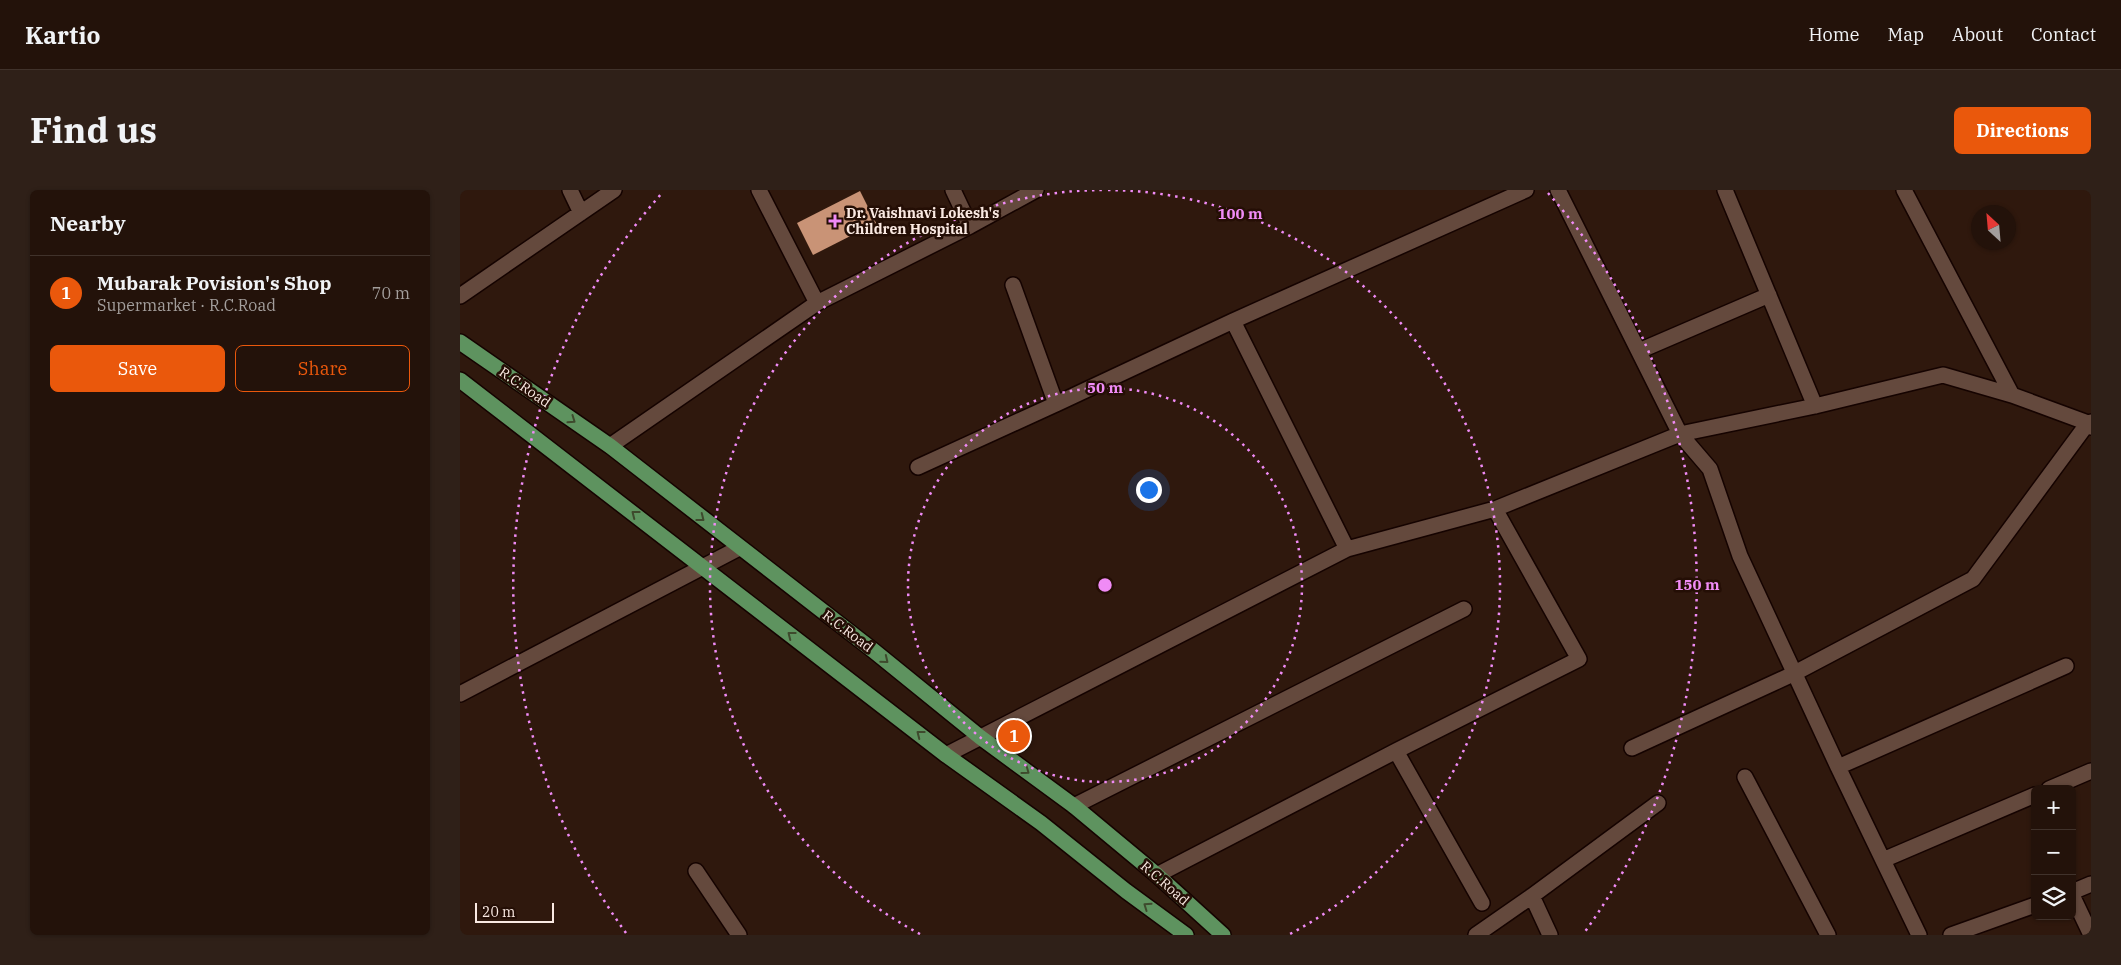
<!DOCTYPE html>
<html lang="en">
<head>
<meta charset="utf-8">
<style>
	body { margin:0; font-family:"IBM Plex Serif",serif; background:#2f2018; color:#f1f3f6 }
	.controls { position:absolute; right:15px; bottom:15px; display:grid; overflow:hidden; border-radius:8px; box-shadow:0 1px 4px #0004 }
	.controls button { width:45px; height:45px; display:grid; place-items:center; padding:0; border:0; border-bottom:1px solid #40322b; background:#23120a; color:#f1f3f6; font:25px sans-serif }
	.compass { position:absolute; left:1511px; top:15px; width:45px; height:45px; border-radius:50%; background:#23120a; box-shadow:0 1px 4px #0004; rotate:334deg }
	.scale { position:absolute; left:15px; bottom:12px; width:79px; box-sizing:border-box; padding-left:5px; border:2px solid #fae9e2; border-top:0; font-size:14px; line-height:18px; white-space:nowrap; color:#fae9e2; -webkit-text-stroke:4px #240e05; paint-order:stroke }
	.you { position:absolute; left:688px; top:299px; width:18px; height:18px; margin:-12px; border:4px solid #fff; border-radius:50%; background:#1a73e8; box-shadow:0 0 0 8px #1a73e833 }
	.badge { display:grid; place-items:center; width:32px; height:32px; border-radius:50%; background:#ea580c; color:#fff; font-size:16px; font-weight:700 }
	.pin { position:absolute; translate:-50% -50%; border:2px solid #fff; box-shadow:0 1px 5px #0006 }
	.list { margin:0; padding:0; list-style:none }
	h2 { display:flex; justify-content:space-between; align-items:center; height:65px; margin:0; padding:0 20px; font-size:21px }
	h2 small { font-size:16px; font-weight:400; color:#a39e9c }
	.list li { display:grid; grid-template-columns:32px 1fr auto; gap:15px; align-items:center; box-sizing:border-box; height:75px; padding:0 20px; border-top:1px solid #40322b }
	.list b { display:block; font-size:19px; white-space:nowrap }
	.list p { margin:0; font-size:16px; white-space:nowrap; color:#a39e9c }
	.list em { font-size:16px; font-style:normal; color:#a39e9c }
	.actions { display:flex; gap:10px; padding:15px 20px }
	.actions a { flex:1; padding:11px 0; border:1px solid #ea580c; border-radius:8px; text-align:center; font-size:18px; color:#ea580c }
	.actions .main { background:#ea580c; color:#fff }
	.icon { flex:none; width:28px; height:28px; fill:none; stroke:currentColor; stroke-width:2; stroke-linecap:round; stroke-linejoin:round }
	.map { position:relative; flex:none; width:1631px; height:745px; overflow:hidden; border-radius:8px }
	header { display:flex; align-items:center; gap:30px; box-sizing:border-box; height:70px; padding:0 25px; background:#23120a; border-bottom:1px solid #40322b }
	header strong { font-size:24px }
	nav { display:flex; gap:28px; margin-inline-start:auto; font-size:18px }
	.intro { display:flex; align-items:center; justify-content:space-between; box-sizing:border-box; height:120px; padding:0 30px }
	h1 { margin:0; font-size:35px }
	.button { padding:12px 22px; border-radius:8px; background:#ea580c; color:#fff; font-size:18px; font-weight:700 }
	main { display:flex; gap:30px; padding:0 30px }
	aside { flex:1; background:#23120a; border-radius:8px; box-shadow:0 1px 4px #0004 }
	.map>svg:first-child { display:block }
</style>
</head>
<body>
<header>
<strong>Kartio</strong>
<nav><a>Home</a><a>Map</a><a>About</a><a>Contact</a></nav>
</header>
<div class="intro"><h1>Find us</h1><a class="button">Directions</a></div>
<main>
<aside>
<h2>Nearby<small></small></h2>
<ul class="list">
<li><span class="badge">1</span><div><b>Mubarak Povision's Shop</b><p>Supermarket · R.C.Road</p></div><em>70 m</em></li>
</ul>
<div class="actions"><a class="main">Save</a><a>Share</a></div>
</aside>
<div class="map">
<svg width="1631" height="745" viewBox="0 0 1631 745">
	<rect width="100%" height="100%" fill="#2f180d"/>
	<path fill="#c99376" d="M400,1l16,32 -63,32 -16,-32z"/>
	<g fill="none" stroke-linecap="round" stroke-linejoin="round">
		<defs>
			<path id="minor" d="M110,0l11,23
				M299,0l58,113
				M493,0l17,36
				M1098,0l122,244 30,35 30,87 98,211
				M1265,0l90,216
				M1444,0l108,205
				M553,95l43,119 177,-83 293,-131
				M0,106l154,-106
				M773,131l114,228 148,-40 185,-75 135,-28 128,-31 69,20 76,28 3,-1
				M1179,161l130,-56
				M150,256l207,-143 153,-77 66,-36
				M458,277l138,-63
				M0,504l279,-146
				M1172,558l161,-74 180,-95 115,-156 3,4
				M936,561l86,152
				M486,565l401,-206
				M1285,587l83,158
				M1589,599l42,-18
				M614,616l390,-197
				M1423,670l152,-65
				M236,681l43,64
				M697,685l239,-124 183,-92 -84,-150
				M1612,702l19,-8
				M1612,705l19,40
				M1072,706l18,39
				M1016,745l56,-39 126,-93
				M1459,745l-81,-168 228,-101
				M1491,745l84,-30"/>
			<path id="major" d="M0,152l150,104 264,205 106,86 94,69 83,69 66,60
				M0,190l486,375 95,68 85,68 60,44"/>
		</defs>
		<use href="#minor" stroke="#150300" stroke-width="18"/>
		<use href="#major" stroke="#150300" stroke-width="18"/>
		<use href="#minor" stroke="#64493d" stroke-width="15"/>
		<use href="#major" stroke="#5e935f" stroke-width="15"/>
	</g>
	<defs><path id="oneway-chevron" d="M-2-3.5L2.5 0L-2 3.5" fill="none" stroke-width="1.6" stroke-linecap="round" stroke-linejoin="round" transform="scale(1.25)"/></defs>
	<g stroke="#3e4a2d">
		<use href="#oneway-chevron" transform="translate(112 230) rotate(35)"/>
		<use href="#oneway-chevron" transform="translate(175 324) rotate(-142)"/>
		<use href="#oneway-chevron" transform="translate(241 328) rotate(38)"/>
		<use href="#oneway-chevron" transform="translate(331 445) rotate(-142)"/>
		<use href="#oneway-chevron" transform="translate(425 470) rotate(39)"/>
		<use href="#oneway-chevron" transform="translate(460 544) rotate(-142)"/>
		<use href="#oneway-chevron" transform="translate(566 581) rotate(36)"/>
		<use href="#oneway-chevron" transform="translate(687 716) rotate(-145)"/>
	</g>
	<g fill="none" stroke="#f08bf6" stroke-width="2.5" stroke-dasharray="2.5 5">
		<circle cx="645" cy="395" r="197"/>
		<path d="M460 744A395 395 0 0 1 642 0M648 0A395 395 0 0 1 830 744"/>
		<path d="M166 743A592 592 0 0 1 202 3M1088 3A592 592 0 0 1 1124 743"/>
	</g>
	<path fill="#f08bf6" stroke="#240e05" stroke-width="2" d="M372.5 23.5h5v5h5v5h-5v5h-5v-5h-5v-5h5z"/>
	<g text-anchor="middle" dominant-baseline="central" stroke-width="5" stroke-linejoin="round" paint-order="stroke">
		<g font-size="14" font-weight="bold" fill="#fae9e2" stroke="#240e05" text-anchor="start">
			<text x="386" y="23">Dr. Vaishnavi Lokesh's<tspan x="386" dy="16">Children Hospital</tspan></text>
		</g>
		<g font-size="14" fill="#fae9e2" stroke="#240e05">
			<text transform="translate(65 197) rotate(35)">R.C.Road</text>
			<text transform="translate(388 441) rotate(37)">R.C.Road</text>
			<text transform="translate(705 693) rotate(41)">R.C.Road</text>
		</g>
	</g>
	<circle cx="645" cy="395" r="8" fill="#f08bf6" stroke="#240e05" stroke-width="2.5"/>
	<g font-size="15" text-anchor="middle" font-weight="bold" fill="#f08bf6" stroke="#240e05" stroke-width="5" stroke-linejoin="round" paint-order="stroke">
		<text x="780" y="29">100 m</text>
		<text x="645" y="203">50 m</text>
		<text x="1237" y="400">150 m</text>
	</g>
</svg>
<div class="controls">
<button>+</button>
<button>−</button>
<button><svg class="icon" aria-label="layers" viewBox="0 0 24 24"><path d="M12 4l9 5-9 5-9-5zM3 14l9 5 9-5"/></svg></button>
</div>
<svg class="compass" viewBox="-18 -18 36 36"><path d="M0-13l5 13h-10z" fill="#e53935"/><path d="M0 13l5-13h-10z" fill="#a39e9c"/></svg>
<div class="scale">20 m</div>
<div class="you"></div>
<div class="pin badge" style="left:554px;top:546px">1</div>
</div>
</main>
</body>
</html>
